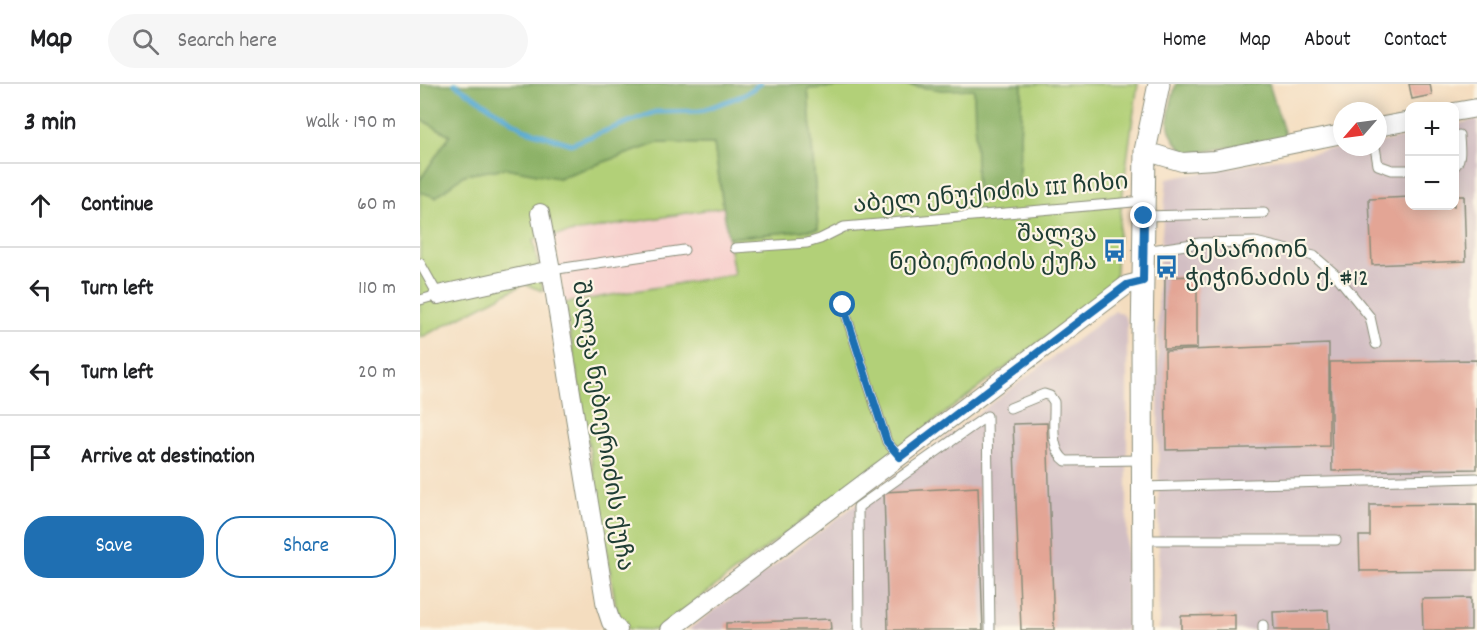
<!DOCTYPE html>
<html lang="en">
<head>
<meta charset="utf-8">
<style>
	body { margin:0; font-family:Dekko,"Noto Sans Georgian",sans-serif; background:#f6f6f6; color:#202124 }
	.controls { position:absolute; right:18px; top:18px; display:grid; overflow:hidden; border-radius:12px; box-shadow:0 3px 15px #0003 }
	.controls button { width:54px; height:54px; display:grid; place-items:center; padding:0; border:0; border-bottom:2px solid #e0e0e0; background:#fff; color:#202124; font:30px sans-serif }
	.compass { position:absolute; left:913px; top:18px; width:54px; height:54px; border-radius:50%; background:#fff; box-shadow:0 3px 15px #0003; rotate:242deg }
	.stop { position:absolute; width:18px; height:18px; margin:-14px; border:4px solid #1f6fb2; border-radius:50%; background:#fff }
	.stop.end { background:#1f6fb2; border-color:#fff; box-shadow:0 2px 6px #0008 }
	.list { margin:0; padding:0; list-style:none }
	h2 { display:flex; justify-content:space-between; align-items:center; height:78px; margin:0; padding:0 24px; font-size:26px }
	h2 small { font-size:20px; font-weight:400; color:#757577 }
	.list li { display:grid; grid-template-columns:39px 1fr auto; gap:18px; align-items:center; box-sizing:border-box; height:84px; padding:0 24px; border-top:2px solid #e0e0e0 }
	.list b { display:block; font-size:22px; white-space:nowrap }
	.list em { font-size:20px; font-style:normal; color:#757577 }
	.actions { display:flex; gap:12px; padding:18px 24px }
	.actions a { flex:1; padding:14px 0; border:2px solid #1f6fb2; border-radius:24px; text-align:center; font-size:21px; color:#1f6fb2 }
	.actions .main { background:#1f6fb2; color:#fff }
	.icon { flex:none; width:33px; height:33px; fill:none; stroke:currentColor; stroke-width:2; stroke-linecap:round; stroke-linejoin:round }
	.map { position:relative; flex:none; width:1057px; height:546px; overflow:hidden }
	header { display:flex; align-items:center; gap:36px; box-sizing:border-box; height:84px; padding:0 30px; background:#fff; border-bottom:2px solid #e0e0e0 }
	header strong { font-size:28px }
	nav { display:flex; gap:33px; margin-inline-start:auto; font-size:21px }
	.search { width:420px; height:54px; background:#f6f6f6; display:flex; align-items:center; gap:15px; box-sizing:border-box; padding:0 21px; border-radius:33px; color:#757577; font-size:22px }
	main { display:flex }
	aside { flex:1; background:#fff }
	.map>svg:first-child { display:block }
</style>
</head>
<body>
<header>
<strong>Map</strong>
<div class="search"><svg class="icon" aria-label="search" viewBox="0 0 24 24"><circle cx="10" cy="10" r="6"/><path d="M15 15l6 6"/></svg>Search here</div>
<nav><a>Home</a><a>Map</a><a>About</a><a>Contact</a></nav>
</header>
<main>
<aside>
<h2>3 min<small>Walk · 190 m</small></h2>
<ul class="list">
<li><svg class="icon" aria-label="ahead" viewBox="0 0 24 24"><path d="M12 20V5M6 11l6-6 6 6"/></svg><div><b>Continue</b></div><em>60 m</em></li>
<li><svg class="icon" aria-label="left" viewBox="0 0 24 24"><path d="M17 20v-9H6M10 6l-5 5 5 5"/></svg><div><b>Turn left</b></div><em>110 m</em></li>
<li><svg class="icon" aria-label="left" viewBox="0 0 24 24"><path d="M17 20v-9H6M10 6l-5 5 5 5"/></svg><div><b>Turn left</b></div><em>20 m</em></li>
<li><svg class="icon" aria-label="arrive" viewBox="0 0 24 24"><path d="M6 21V4h12l-3 4 3 4H6"/></svg><div><b>Arrive at destination</b></div></li>
</ul>
<div class="actions"><a class="main">Save</a><a>Share</a></div>
</aside>
<div class="map">
<svg width="1057" height="546" viewBox="0 0 1057 546">
	<rect width="100%" height="100%" fill="#fcf5e5"/>
	<filter id="ink" filterUnits="userSpaceOnUse"><feTurbulence type="fractalNoise" baseFrequency=".0167" numOctaves="2"/><feDisplacementMap in="SourceGraphic" scale="12" xChannelSelector="R" yChannelSelector="G"/><feConvolveMatrix kernelMatrix="1 2 1 2 8 2 1 2 1" color-interpolation-filters="sRGB"/></filter>
	<filter id="wash" filterUnits="userSpaceOnUse"><feTurbulence type="fractalNoise" baseFrequency=".008" numOctaves="4" result="noise"/><feDisplacementMap in="SourceGraphic" scale="24" xChannelSelector="R" yChannelSelector="G"/><feGaussianBlur stdDeviation="1.35" result="paint"/><feColorMatrix in="noise" values="0 0 0 0 0 0 0 0 0 0 0 0 0 0 0 0 0 1.4 0 .05"/><feComposite in="paint" operator="in"/></filter>
	<g filter="url(#wash)">
		<rect width="100%" height="100%" fill="#f4ddbf"/>
		<path fill="#f7d0cd" d="M303,123l11,67 -169,29 -10,-68z"/>
		<path fill="#d2bec3" d="M1057,35v511h-318l-1,-354 9,-97 164,-30 47,-2v-4l31,-7 1,70h44l1,-81z
			M695,227l8,3 4,8v308h-439z"/>
		<path fill="#b2d078" stroke="#688656" stroke-width="1.5" d="M479,0l43,6 32,-1 3,111 41,-4 4,-112h116c-10,67 -20,133 -23,201l-458,345 -28,-1 -11,-11 -53,-315 169,-29 -6,-36 90,-9 -10,-141z
			M0,35l30,16 -30,45z
			M238,59l56,1 9,63 -190,32 10,52 -19,-7 -104,54v-146l16,5 28,-22 42,-7 53,10z"/>
		<path fill="#8db268" stroke="#56784e" stroke-width="1.5" d="M0,0h468l-80,5 10,140 -90,9 -14,-94 -56,-1 -100,35 -52,-10 -42,7 -28,22 -16,-5v-12l30,-45 -30,-16z
			M479,0h123l-4,112 -41,5 -3,-112 -32,1z
			M756,0h93l17,54 -98,16c-28,-22 -20,-40 -12,-70z"/>
		<g fill="none" stroke-linecap="round" stroke-linejoin="round">
			<path stroke="#59abd4" stroke-width="5" d="M35,0l69,45 47,15 84,-32 45,-1 44,-16 16,-11"/>
		</g>
		<g id="blocks">
			<path fill="#e3a595" d="M989,0h21l2,11 -20,4z
				M1034,112h10l2,65 -94,4 -3,-66 41,-2v9h44z
				M777,192v72l-33,1 1,-72z
				M909,260v102l-163,4 -1,-99z
				M1057,276v109l-145,2 -2,-109z
				M627,339l7,207h-33l-8,-206z
				M558,403l5,143h-95l-4,-138z
				M1057,420v66l-117,1 -1,-35h11v-31z
				M1051,514v32h-48l-1,-31z
				M908,526l1,20h-55l-1,-18z
				M815,531v15h-54v-14z
				M410,535l1,11h-105v-7z"/>
		</g>
	</g>
	<g filter="url(#ink)">
		<use href="#blocks" fill-opacity="0" stroke="#8a8d7a" stroke-width="1.5"/>
		<g fill="none" stroke-linecap="round" stroke-linejoin="round">
			<defs>
				<path id="service" d="M955,63l3,18 14,5h18
					M1034,83c9,-8 5,-21 5,-32
					M724,132l120,-3
					M315,164l72,-5 13,-4 24,-12 301,-26
					M724,167l56,-8 55,-1 59,14 22,19 34,42 6,27
					M0,179l18,32 -18,5
					M131,186l133,-20
					M423,221l44,137 13,15
					M590,324l34,-14 6,2 4,6c1,19 -5,47 12,59l77,-1
					M567,332l3,214
					M722,403l335,-9
					M723,456h193
					M843,541v5
					M439,546l-1,-123 129,-91"/>
				<path id="minor" d="M1034,28l23,-4
					M958,43l32,-6
					M725,67l37,11 32,-2 128,-26
					M120,129l11,57
					M18,211l113,-25 55,337 5,15 7,8
					M250,546l457,-345 16,-4"/>
				<path id="tertiary" d="M723,546l-1,-289 3,-190 14,-67"/>
			</defs>
			<use href="#service" stroke="#8a8d7a" stroke-width="11"/>
			<use href="#minor" stroke="#8a8d7a" stroke-width="20"/>
			<use href="#tertiary" stroke="#8a8d7a" stroke-width="23"/>
			<use href="#service" stroke="#fff" stroke-width="9"/>
			<use href="#minor" stroke="#fff" stroke-width="18"/>
			<use href="#tertiary" stroke="#fff" stroke-width="21"/>
		</g>
	</g>
	<g fill="none" stroke-linecap="round" stroke-linejoin="round" filter="url(#ink)">
		<path stroke="#1f6fb2" stroke-width="8" d="M423,221l44,137 13,15 227,-172 16,-4 1,-65"/>
	</g>
	<defs>
		<symbol id="bus-bare" viewBox="-9 -9 18 18"><path d="M-5-6H5V4H4V6H2V4H-2V6H-4V4H-5ZM-3.5-4V0h7V-4ZM-3.5 1.2v1.5H-2V1.2ZM2 1.2v1.5H3.5V1.2Z" fill="#1f6fb2" stroke="#fcf5e5" stroke-width="2.5" paint-order="stroke"/></symbol>
	</defs>
	<g fill-rule="evenodd">
		<use href="#bus-bare" x="678" y="150" width="33" height="33"/>
		<use href="#bus-bare" x="730" y="166" width="33" height="33"/>
	</g>
	<g text-anchor="middle" dominant-baseline="central" stroke-width="4.5" stroke-linejoin="round" paint-order="stroke">
		<g font-size="24" fill="#1f3d34" stroke="#fcf5e5">
			<text transform="translate(571 111) rotate(-5)">აბელ ენუქიძის III ჩიხი</text>
			<text transform="translate(181 342) rotate(81)">შალვა ნებიერიძის ქუჩა</text>
		</g>
		<g font-size="24" fill="#1f3d34" stroke="#fcf5e5" text-anchor="end">
			<text x="677" y="152">შალვა<tspan x="677" dy="28">ნებიერიძის ქუჩა</tspan></text>
			<text x="765" y="168" text-anchor="start">ბესარიონ<tspan x="765" dy="28">ჭიჭინაძის ქ. #12</tspan></text>
		</g>
	</g>
</svg>
<div class="controls">
<button>+</button>
<button>−</button>
</div>
<svg class="compass" viewBox="-18 -18 36 36"><path d="M0-13l5 13h-10z" fill="#e53935"/><path d="M0 13l5-13h-10z" fill="#757577"/></svg>
<div class="stop" style="left:423px;top:221px"></div>
<div class="stop end" style="left:724px;top:132px"></div>
</div>
</main>
</body>
</html>
